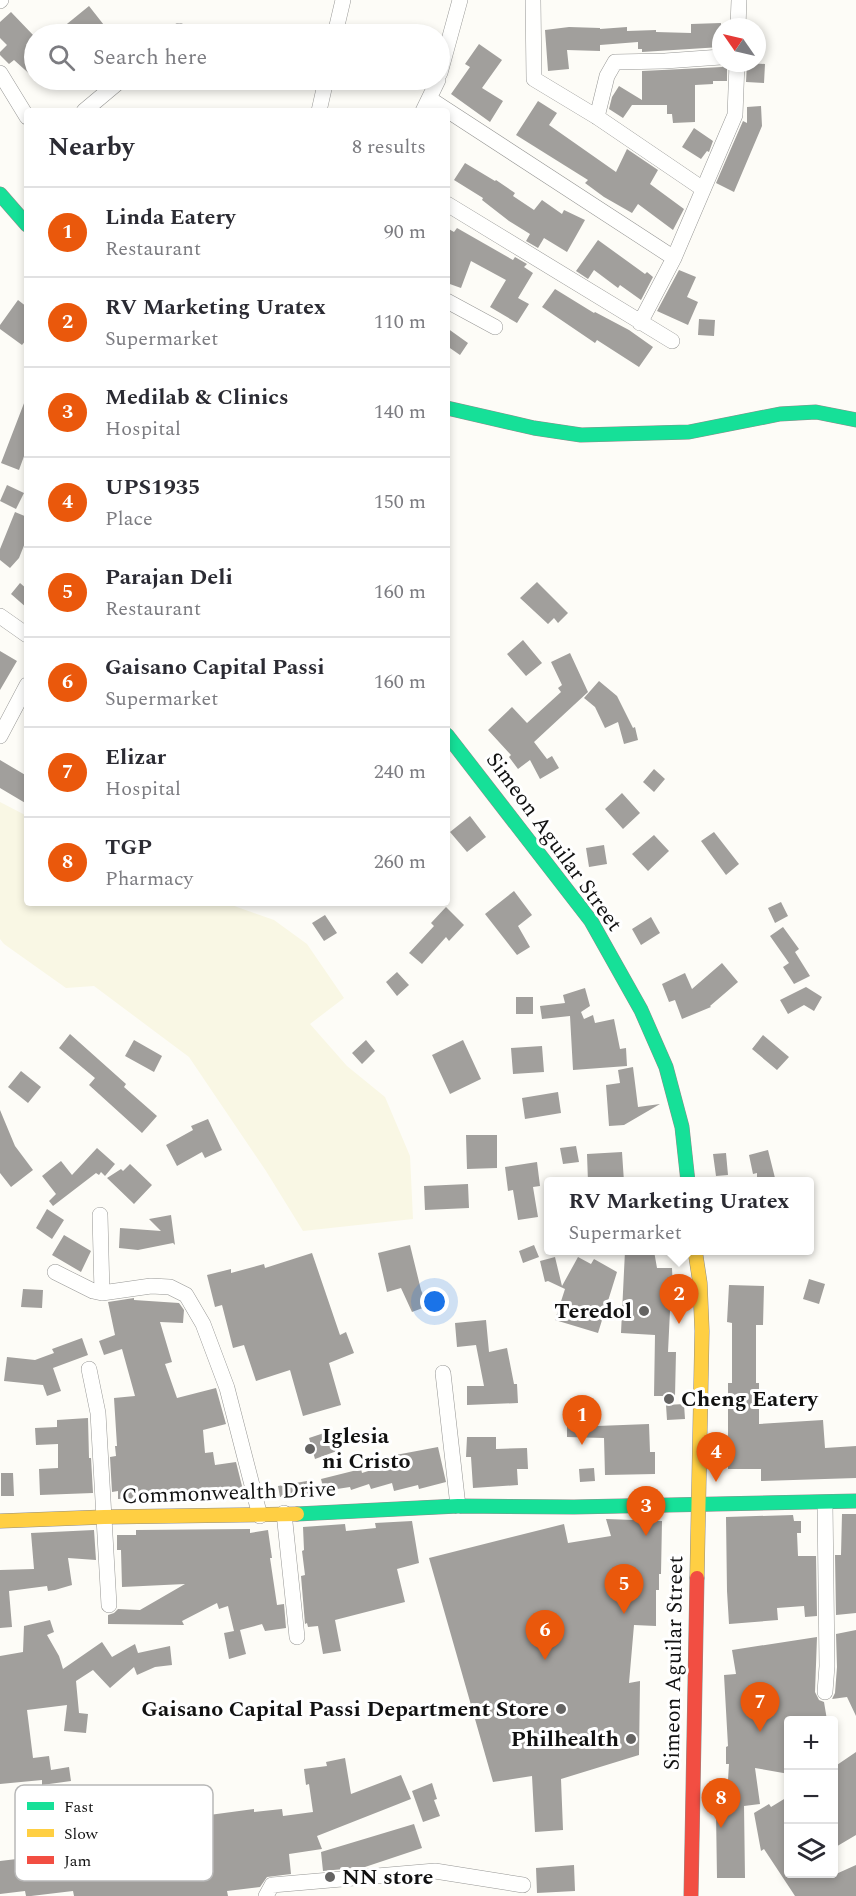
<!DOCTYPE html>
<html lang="en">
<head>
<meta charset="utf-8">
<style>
	body { margin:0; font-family:Spectral,serif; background:#f2f2f3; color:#2b2b33 }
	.controls { position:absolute; right:18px; bottom:18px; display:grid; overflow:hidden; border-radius:6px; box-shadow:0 3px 9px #0003 }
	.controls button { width:54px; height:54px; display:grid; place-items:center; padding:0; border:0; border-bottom:2px solid #e1e1e2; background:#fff; color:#2b2b33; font:30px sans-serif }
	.compass { position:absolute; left:712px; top:18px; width:54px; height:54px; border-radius:50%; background:#fff; box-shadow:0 3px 9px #0003; rotate:304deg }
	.you { position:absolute; left:435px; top:1302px; width:21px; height:21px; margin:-15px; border:4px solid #fff; border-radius:50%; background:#1a73e8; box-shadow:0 0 0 9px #1a73e833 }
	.badge { display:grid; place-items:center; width:39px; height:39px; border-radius:50%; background:#ea580c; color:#fff; font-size:20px; font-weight:700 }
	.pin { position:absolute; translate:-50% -50px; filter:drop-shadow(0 2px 3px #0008) }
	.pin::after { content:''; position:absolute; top:32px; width:21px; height:18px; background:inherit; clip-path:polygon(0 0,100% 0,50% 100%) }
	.popup { position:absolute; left:544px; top:1177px; width:270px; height:78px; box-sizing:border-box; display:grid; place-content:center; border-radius:6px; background:#fff; filter:drop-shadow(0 2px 4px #0005); font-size:20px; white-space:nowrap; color:#7c7c81 }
	.popup b { font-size:22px; color:#2b2b33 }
	.popup::after { content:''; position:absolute; left:50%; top:100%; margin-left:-12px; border:12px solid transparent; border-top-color:#fff }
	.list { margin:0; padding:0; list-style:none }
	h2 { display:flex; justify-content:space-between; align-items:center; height:78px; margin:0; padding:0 24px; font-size:26px }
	h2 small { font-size:20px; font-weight:400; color:#7c7c81 }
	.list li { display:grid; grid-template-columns:39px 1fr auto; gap:18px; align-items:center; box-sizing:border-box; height:90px; padding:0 24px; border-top:2px solid #e1e1e2 }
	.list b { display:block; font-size:22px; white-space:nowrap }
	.list p { margin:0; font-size:20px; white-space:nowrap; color:#7c7c81 }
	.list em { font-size:20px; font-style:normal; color:#7c7c81 }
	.icon { flex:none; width:33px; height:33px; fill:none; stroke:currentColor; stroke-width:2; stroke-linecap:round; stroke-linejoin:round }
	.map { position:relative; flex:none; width:856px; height:1896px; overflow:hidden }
	.search { position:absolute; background:#fff; box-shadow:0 3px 9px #0003; left:24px; top:24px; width:426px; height:66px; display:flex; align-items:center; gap:15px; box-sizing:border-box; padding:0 21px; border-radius:33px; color:#7c7c81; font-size:22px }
	.panel { position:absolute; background:#fff; box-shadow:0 3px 9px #0003; left:24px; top:108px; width:426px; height:798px; border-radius:6px }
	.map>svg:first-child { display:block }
</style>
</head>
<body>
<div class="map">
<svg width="856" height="1896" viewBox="0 0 856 1896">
	<rect width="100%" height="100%" fill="#fdfcf7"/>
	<path fill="#f9f7e4" d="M0,802l27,14v87h199l48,17 33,24 37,54 -34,26 37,42 38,31 25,59 3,63 -110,12 -37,-60 -77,-114 -95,-71 -28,2 -62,-44 -4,-5z"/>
	<path fill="#a19f9c" d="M89,6l22,28h-44l-5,-6z
		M11,12l23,24v42l-20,-18 -5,4 -9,-9v-3l7,-7 -7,-7v-16z
		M721,23v24l-79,5v-3h-4v-7l-38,3v6l-33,-1 2,19 -21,2 -3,-41 24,-3 31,1v1l27,-2v4l29,-1v2l35,1v-9z
		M479,44l23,16 -20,28 21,13 -13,21 -39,-28 19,-27 -5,-3z
		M747,63l18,1 -1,19 -18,-1z
		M727,64v17h-14v3l-18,1v37l-22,1 -1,-9h-5v-9h-35l-9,13 -14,-9 3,-12 7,-11 23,14v-29l80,-4z
		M538,101l19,12 -8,12 67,47 11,-23 31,21 -8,14 34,25 -11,21 -35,-26 -6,9 -28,-16 -19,-14 3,-3 -72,-45z
		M761,106l1,20 -28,66 -18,-9 27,-62 4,2v-16z
		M694,128l19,13 -4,11 -2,-1 -6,8 -19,-12z
		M465,163l30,18 1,-1 19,13 -2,3 21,14 8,-10 20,14 2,-4 21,10 -18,32 -23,-14 -6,10 -12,-7 4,-7 -21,-13 -27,-21 1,-2 -29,-18z
		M447,228l7,4 3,-4 56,32 2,-3 12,7 -3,3 9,6 -15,25 11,6 -12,19 -27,-16 16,-27 -24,-13 -11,-6 -10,27 -14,-5z
		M598,240l47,34 2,-2 6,5 -12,23 -21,-15 -2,3 -24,-18 -6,9 -12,-8z
		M679,270l17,7 -9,20 11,5 -10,23 -31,-14z
		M555,289l39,24 1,-1 34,18 24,17 -14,20 -42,-27 -2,3 -53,-36z
		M18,300l9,7v32l-5,6 -22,-16v-4z
		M699,319l16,1 -1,16 -16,-1z
		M447,328l21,15 -8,12 -13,-9z
		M26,398l1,50 -8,22 -18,-7z
		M7,485l17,8 -8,16 -16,-8z
		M15,512l12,5v21l-8,20 -9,10 -10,-8v-11z
		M537,582l31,31 -10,10 -4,-5 -6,6 -28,-26z
		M20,583l7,6v19l-16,-14z
		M523,640l19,23 -16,13 -19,-22z
		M0,651l17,10 -17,29z
		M570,653l18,39 -54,50 13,17 5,-3 7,12 -19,11 -10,-19 -12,9 -9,-12 2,-2 -23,-25 24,-23 15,16 34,-31 -3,-4 4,-3 -11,-23z
		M599,681l18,15 16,32 2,-1 3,13 -14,4 -6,-22 -13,6 -10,-21 -11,-9z
		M0,760l27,16v28l-27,-16z
		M654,769l11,10 -11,13 -11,-10z
		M622,793l18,20 -17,16 -18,-20z
		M470,816l16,21 -19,15 -17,-20z
		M714,832l25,32 -13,11 -25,-34z
		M654,835l15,16 -21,20 -16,-17z
		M604,845l3,19 -18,3 -3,-19z
		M514,891l18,24 -14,11 12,21 -13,8 -32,-41z
		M781,902l7,14 -13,7 -7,-15z
		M446,907l18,18 -15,16 -3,-4 -24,27 -13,-11 25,-27 -3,-3z
		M325,915l12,18 -13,8 -12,-18z
		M651,917l9,16 -19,12 -9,-16z
		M783,927l16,22 -4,3 15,24 -16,8 -11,-17 6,-4 -19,-27z
		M722,963l16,19 -28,24 1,1 -29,12 -7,-19 -6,2 -7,-18 23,-11 7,16z
		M397,972l12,13 -12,11 -11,-14z
		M806,987l16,10 -8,14 -10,-6 -16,9 -8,-14z
		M585,988l5,18 -9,6 3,7 9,-4 2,8 19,-4 6,30 6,-1 1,18 -54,4 -3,-54 -28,3 -2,-13 25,-3 -2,-8z
		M516,997h17v17h-17z
		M70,1034l56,50 -2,3 33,29 -15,17 -53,-48 6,-7 -36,-30z
		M763,1035l26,22 -12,13 -25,-21z
		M134,1040l28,16 -8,16 -29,-16z
		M366,1040l9,11 -13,13 -10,-11z
		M463,1040l18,39 -31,15 -18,-39z
		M542,1046l2,26 -31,2 -2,-26z
		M633,1067l5,40 22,-3 -36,21 -15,1 -3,-41 14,-2 -2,-13z
		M21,1071l20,16 -13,16 -20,-16z
		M558,1092l3,21 -36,6 -3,-21z
		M0,1110l15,36 18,24 -22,17 -11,-14z
		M208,1119l14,31 -17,8 -3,-6 -25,14 -11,-21 27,-15 -2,-4z
		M466,1135h31v33l-30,1z
		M576,1146l3,16 -16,2 -3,-16z
		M97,1148l18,16 -10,12 -4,-4 -2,3 -3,-2 -43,33 -4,-5 7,-7 -14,-18 19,-15 11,14z
		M768,1150l8,32h-19v-9l-4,1 -4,-19z
		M622,1152l2,30h-36l-1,-28z
		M726,1153l2,22 -12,1 -3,-22z
		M537,1162l3,24 -7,1 5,30 -20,3 -5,-30 -5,1 -3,-24z
		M130,1164l22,21 -18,19 -27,-26 14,-9 2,2z
		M468,1184l1,24 -44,2 -1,-24z
		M47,1209l17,11 -12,19 -16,-11z
		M171,1215l4,30 -2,-2 -35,7 -19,-2 1,-20 41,3 -12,-12z
		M64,1235l27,16 -10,21 -29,-17z
		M410,1245l11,45 7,16 -16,6 -11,-24 -14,4 -9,-39z
		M534,1245l5,12 -16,6 -4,-12z
		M625,1251h29l3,17h15l1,22h-2l-3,62h8l-1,44h-21l1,-61 -34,-2z
		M312,1253l28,82 6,-3 8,21 -25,10 12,42 -38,11 -13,-46 -34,11 -12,-36 -11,3 -11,-43 -7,2 -8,-32 24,-6v4l33,-9 1,4z
		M555,1257l7,29 16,-29 13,7 3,-5 23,13 -19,61 -43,-13 10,-31 -17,-8 -3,1 -5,-21z
		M809,1279l16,5 -6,20 -16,-5z
		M729,1285l35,1 -1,39h-7v58h3v41l64,-4 2,28 31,-2v32l-95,3v-12h-33v-86h4v-60l-5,-1z
		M23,1289l20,1 -1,18 -21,-1z
		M134,1298v2l45,3 5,7 -1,13 -23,-1 12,40 -7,2 12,34 39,-10 10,36 -23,6 2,23 8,-1 2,13 21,-3 8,32 -20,2v-3l-47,4v-4l-36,2v3l-23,1v-8l-6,1 -2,-35 6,-1 -1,-10h2l-3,-48 21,-2 -13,-47 -18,6 -5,-14 16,-6 -7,-33z
		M486,1320l3,32 18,-4 7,36h3l1,19 -51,2v-19h17l-8,-41 -19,2 -2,-24z
		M82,1338l6,17 -35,13 8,23 -14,5 -4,-11 -39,-4 3,-24 28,3 19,-7 -2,-4z
		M684,1404l1,15 -18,1 -1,-15z
		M88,1418l1,40h2l2,35 -53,2 -1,-26 19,-1v-24l-22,1 -1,-17 22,-1v-7z
		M583,1423h14v3l52,-2 1,28h5v22l-50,1 -1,-37 -37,-1v-10l16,-1z
		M330,1431l7,20 -22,8 -6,-21z
		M467,1437h29v12l31,-1 1,21h-11l1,16 -45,3 -2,-31h-5z
		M438,1447l8,35 -27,7 -1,-4 -24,6 -2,-8 -21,6 -2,-5 -18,6 -1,-3 -26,4 -3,-12 40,-10 1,4 25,-8 -2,-8z
		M594,1468l1,13 -15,1 -1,-13z
		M1,1473h12l1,23h-13z
		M307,1481l5,12 -32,4 -2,-11z
		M842,1514h14v99l-20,2 -1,-60h6z
		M793,1515l1,6h7v12h-4l1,23h18l1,60 -12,1 -1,-11 -27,2 1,12 -49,4 -2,-33 -1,-74z
		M606,1519l56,2 -1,53h-2v16h-3v36l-22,-1 -5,58 11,-2 -1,74 -78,24 2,51 -28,2 -3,-56 -39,6 -64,-224 135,-34 4,19 43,-7z
		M412,1521l7,42 -22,6 8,33 -70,18 6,31 -18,3 -5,-28 -10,1 -1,-4 -2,1 -4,-48 4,-1 -3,-24 2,-1 -1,-23 42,-3 1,7 30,-3 -1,-5z
		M250,1529v4l18,-3 4,28h-2l7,47 7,-1 2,24 -21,3 -3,-7 -22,6 6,24 -17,5 -5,-26 10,-2 -6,-25 -9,3 -2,-6 -35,18 2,4 -76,-1v-9l6,-2 4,-4 22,1 45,-26 -63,3 -1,-37h-4v-15h19v-5z
		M94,1530l2,30 -28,-2 4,27 -17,5 -7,1 -1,-5 -38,5 3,36 -12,1v-58l34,-1 -3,-36z
		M50,1620l4,12 -7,3 12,21 4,13 39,-27 10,15 23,-13 3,9 32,-7 2,19 -17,2 -18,8 -3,-8 -24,21 -17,-18 -17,11 3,32 9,1 -2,19 -22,-2 3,-26 -40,5 6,48 16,-2 2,14 18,-3 2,14 -29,4v-5l-42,4v-128l23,-4 1,-26z
		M856,1630v86l-9,-19 -15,2 3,-6 2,-26 -1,-33z
		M817,1637l-2,55 4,8 5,2 3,18h-38v54l-34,-6 5,36 -16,2 1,72h-28l-1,-66h10l3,-48h-3v-17l2,-1 -4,-71 12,-1 -4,-24z
		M856,1752v83l-22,13v-81z
		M345,1758l6,36 50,-19 10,24 -94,37 5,13 -33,5 2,20 -24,3 -7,10 -33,4 1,5h-154l-1,-5 -42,5h-5l-1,-5 -25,3v-33l117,-14 -1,-3 32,-4 4,30 34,-5 -3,-26 -8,2 -3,-21 82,-11v3l28,-3 1,7 30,-4 -4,-28 -3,1 -2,-16 23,-3 -1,-4z
		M432,1783l5,16 -3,1 6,16 -17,6 -11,-31z
		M789,1796v78h47l20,-9v31h-61l-31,-47 -3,2 -7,-38 15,-9 2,3z
		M414,1824l8,24 -57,19 -42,4 -2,-19z
		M574,1865l1,26 -38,2 -1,-25z"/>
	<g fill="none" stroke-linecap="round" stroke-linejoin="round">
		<defs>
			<path id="street" d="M533,0l1,79 63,38 106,72
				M0,1l1,-1
				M738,27l1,-27
				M175,34l4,-3
				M335,34l8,-34
				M0,73l27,44
				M440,73l20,-73
				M430,99l244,159
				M84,111l37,-31
				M319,111l7,-31
				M423,111l15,-31
				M597,117l10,-41 8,-14 50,-1 56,-4
				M447,204l225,137
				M447,301l48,26
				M640,323l34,-65 61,-143 2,-52
				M0,616l27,19
				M0,736l27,-51
				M100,1215l2,78
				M55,1272l38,19 9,2 49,-7 19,1 16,8 17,29 24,64 33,128
				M89,1369l9,44 11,192
				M443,1373l15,133
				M825,1503l2,163 -2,26
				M284,1513l13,124
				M266,1896l6,-11 163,-14 88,14"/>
			<path id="fast" d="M0,194l27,31
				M447,408l87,20 47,7 108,-3 91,-18 36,-2 40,8
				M447,735l144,186 50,89 25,57 16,60 6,55
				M297,1514l161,-8 116,1 282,-6"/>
			<path id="slow" d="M695,1250l5,33 2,48 -5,247
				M0,1521l104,-4 193,-3"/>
			<path id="jam" d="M691,1896l6,-318"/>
		</defs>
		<use href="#street" stroke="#979795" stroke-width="16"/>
		<use href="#fast" stroke="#8e8d8b" stroke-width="15"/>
		<use href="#slow" stroke="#8e8d8b" stroke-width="15"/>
		<use href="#jam" stroke="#8e8d8b" stroke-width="15"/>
		<use href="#street" stroke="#fffffe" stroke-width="15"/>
		<use href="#fast" stroke="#16e098" stroke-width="14"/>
		<use href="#slow" stroke="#ffcf43" stroke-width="14"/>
		<use href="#jam" stroke="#f24e42" stroke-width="14"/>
	</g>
	<g fill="#646362" stroke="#fff" stroke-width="2">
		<circle cx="644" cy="1311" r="6"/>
		<circle cx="669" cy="1399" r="6"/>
		<circle cx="310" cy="1449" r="6"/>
		<circle cx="561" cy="1709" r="6"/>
		<circle cx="631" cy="1739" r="6"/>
		<circle cx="330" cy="1877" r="6"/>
	</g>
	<g text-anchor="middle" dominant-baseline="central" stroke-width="6" stroke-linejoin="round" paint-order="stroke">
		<g font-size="22" fill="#111" stroke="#fff">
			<text transform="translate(554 842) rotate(54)">Simeon Aguilar Street</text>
			<text transform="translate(229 1493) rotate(-2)">Commonwealth Drive</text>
			<text transform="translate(674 1663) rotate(-89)">Simeon Aguilar Street</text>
		</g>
		<g font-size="22" font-weight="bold" fill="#111" stroke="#fff" text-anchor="end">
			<text x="632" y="1311">Teredol</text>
			<text x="681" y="1399" text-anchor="start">Cheng Eatery</text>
			<text x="322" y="1436" text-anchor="start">Iglesia<tspan x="322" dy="25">ni Cristo</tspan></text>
			<text x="549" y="1709">Gaisano Capital Passi Department Store</text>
			<text x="619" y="1739">Philhealth</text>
			<text x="342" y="1877" text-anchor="start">NN store</text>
		</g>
	</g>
	<rect x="15" y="1785" width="198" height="96" rx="9" fill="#fff" stroke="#b8b8b8" stroke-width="1.5"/>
	<rect x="27" y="1802" width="27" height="8" fill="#16e098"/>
	<rect x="27" y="1829" width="27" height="8" fill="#ffcf43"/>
	<rect x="27" y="1856" width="27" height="8" fill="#f24e42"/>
	<g font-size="16" fill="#111">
		<text x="64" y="1812">Fast</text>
		<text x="64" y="1839">Slow</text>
		<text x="64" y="1866">Jam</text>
	</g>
</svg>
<div class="controls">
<button>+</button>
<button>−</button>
<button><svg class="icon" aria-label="layers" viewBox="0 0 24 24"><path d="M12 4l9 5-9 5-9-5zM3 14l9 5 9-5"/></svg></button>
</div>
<svg class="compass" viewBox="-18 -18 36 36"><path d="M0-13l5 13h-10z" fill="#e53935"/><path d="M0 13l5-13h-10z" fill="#7c7c81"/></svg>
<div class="you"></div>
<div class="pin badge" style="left:582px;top:1445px">1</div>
<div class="pin badge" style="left:679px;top:1324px">2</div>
<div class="popup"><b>RV Marketing Uratex</b>Supermarket</div>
<div class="pin badge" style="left:646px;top:1536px">3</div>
<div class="pin badge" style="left:716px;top:1482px">4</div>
<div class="pin badge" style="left:624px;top:1614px">5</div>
<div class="pin badge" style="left:545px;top:1660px">6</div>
<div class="pin badge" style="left:760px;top:1732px">7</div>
<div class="pin badge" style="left:721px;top:1828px">8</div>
<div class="search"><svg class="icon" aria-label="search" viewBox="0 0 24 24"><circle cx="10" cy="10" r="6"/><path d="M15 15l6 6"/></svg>Search here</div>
<section class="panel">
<h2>Nearby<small>8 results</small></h2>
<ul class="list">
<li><span class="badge">1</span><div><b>Linda Eatery</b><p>Restaurant</p></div><em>90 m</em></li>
<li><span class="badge">2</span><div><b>RV Marketing Uratex</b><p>Supermarket</p></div><em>110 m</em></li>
<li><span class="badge">3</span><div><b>Medilab &amp; Clinics</b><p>Hospital</p></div><em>140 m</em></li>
<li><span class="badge">4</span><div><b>UPS1935</b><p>Place</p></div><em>150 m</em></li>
<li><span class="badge">5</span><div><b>Parajan Deli</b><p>Restaurant</p></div><em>160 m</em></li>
<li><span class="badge">6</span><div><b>Gaisano Capital Passi</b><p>Supermarket</p></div><em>160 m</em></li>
<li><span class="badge">7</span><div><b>Elizar</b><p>Hospital</p></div><em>240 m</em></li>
<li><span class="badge">8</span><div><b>TGP</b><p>Pharmacy</p></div><em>260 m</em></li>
</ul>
</section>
</div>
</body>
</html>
